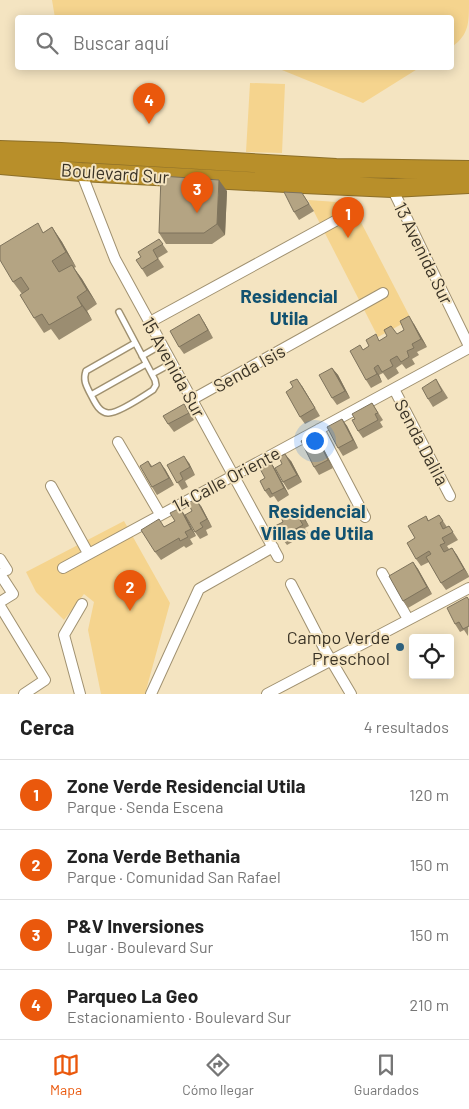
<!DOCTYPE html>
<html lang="es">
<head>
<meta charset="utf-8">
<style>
	body { margin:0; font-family:Barlow,sans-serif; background:#f2f2f2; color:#222 }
	.controls { position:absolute; right:15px; bottom:15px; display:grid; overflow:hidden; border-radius:5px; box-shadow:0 2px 12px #0003 }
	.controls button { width:45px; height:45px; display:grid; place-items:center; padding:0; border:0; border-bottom:1px solid #e0e0e0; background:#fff; color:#222; font:25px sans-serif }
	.you { position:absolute; left:314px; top:440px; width:18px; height:18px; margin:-12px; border:4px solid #fff; border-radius:50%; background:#1a73e8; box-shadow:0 0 0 8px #1a73e833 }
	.badge { display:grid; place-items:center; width:32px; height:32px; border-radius:50%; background:#ea580c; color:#fff; font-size:16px; font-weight:700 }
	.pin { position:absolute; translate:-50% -41px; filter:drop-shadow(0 1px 2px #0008) }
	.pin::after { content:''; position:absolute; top:26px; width:18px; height:15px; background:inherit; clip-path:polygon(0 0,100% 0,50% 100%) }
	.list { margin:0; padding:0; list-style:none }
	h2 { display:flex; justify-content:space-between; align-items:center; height:65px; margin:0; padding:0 20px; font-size:21px }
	h2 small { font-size:16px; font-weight:400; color:#767676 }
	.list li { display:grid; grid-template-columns:32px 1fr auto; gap:15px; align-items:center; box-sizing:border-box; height:70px; padding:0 20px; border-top:1px solid #e0e0e0 }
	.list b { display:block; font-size:19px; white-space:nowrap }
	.list p { margin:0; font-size:16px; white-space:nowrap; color:#767676 }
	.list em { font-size:16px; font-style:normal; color:#767676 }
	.icon { flex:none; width:28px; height:28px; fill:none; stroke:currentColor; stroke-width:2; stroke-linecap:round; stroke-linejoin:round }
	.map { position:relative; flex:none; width:469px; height:694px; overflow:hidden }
	.search { position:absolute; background:#fff; box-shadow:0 2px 12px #0003; left:15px; right:15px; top:15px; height:55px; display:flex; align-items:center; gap:12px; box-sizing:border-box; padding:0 18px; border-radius:5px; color:#767676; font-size:19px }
	.sheet { height:345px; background:#fff }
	nav { display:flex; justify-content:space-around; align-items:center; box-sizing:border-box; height:70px; border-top:1px solid #e0e0e0; background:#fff; font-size:14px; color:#767676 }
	nav a { display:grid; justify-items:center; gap:2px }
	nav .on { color:#ea580c }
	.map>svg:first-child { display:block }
</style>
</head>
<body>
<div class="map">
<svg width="469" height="694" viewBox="0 0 469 694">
	<rect width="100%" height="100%" fill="#f4e4c1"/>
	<path fill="#f5d48e" d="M52,0h417c0,24 0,34 -17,47v-29h-397z
		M277,68h142l-56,35z
		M250,83l35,1 -3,69 -36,-1z
		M308,200l43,3 60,116 -33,18z
		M124,521l46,82 -25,91h-44l-13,-64 6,-28 -10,-8 -20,26 -28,-28 -10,-20z"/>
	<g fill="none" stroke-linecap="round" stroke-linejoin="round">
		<defs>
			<path id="lane" d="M119,312l36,68 1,5 -3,5c-9,6 -36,24 -45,23 -10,-1 -14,-13 -18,-20 -4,-8 -7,-13 -4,-22l49,-28
				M142,356l19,-11
				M152,374l20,-11
				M91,395l55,-31"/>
			<path id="street" d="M81,172l34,87 163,298
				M392,188l77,158
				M150,322l187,-102
				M394,389l56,107
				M193,399l190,-106
				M319,429l46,88
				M118,442l42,72
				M51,486l37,67
				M0,559l7,11
				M63,568l406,-220
				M382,573l26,46
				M0,574l13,20 -13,8
				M291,584l34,66 26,44
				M0,606l45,74 -21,14
				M80,694l-16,-59 18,-31
				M151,694l48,-105 74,-42
				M267,694l202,-106"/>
			<path id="highway" d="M0,150l61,2 275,16 133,2
				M0,165l81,7 223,12 88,4 77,-4"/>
		</defs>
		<use href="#lane" stroke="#a09170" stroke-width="8"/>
		<use href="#street" stroke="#a09170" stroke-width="12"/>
		<use href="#highway" stroke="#8c6f29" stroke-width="20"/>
		<use href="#lane" stroke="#fff" stroke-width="5"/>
		<use href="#street" stroke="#fff" stroke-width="10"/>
		<use href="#highway" stroke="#b88f2a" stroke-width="18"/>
	</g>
	<path fill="#9b8d71" d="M227,191l-2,44 -13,9h-46l-7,-11z
		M302,193l12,18 -15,9 -5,-8z
		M52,227l10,15 14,25 -2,1 8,11 15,25 -10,7 5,9 -33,20 -8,-11 -7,4 -10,-15 -12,-24 -9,-12 31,-50z
		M159,239l9,13 -10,6 6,9 -17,10 -5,-8 -1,-12z
		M204,322l9,16 -29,16 -5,-7z
		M414,324l13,23 -10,5 2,3 -7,4 3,5 -9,5 -4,-5 -6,4 3,5 -11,7 -5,-7 -4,2 3,7 -11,6 -5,-8 -2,-31 16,-9 17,-6z
		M332,368l6,7 12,23 -13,7 -5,-7z
		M436,379l12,19 -15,9 -5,-8z
		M302,386l18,30 -15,8 -5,-7z
		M372,403l11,17 -3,2 3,5 -20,11 -5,-7 -3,-12z
		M189,412l5,8 -20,12 -6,-8z
		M342,419l5,7 11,22 -15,8 -5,-8z
		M315,434l5,8 13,26 -14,7 -5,-8z
		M148,461l4,5 13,3 9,16 -17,10 -5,-8z
		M270,461l5,8 14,26 -11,7 -4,-6 -4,2 -5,-7v-13z
		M291,461l11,21 -14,8 -5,-8z
		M189,463l6,12 -10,6 3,6 -6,3 -15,-25z
		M201,506l11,21 -6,3 2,5 -8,4 -5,-7z
		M298,508l11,18 -4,2 3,5 -21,12 -6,-8 2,-15z
		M185,515l11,21 -6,3 3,5 -7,4 -2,-2 -23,14 -6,-8 9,-25z
		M439,515l8,12 2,-1 9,14 -11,6 2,3 3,-1 17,28v1l-23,13 -5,-7 -12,-21 -8,4 -5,-7 -1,-21 11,-22 3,5z
		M413,562l5,7 14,25 -24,14 -5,-7z
		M467,597l2,3 -1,36 -4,-6 -4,2 -5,-8z"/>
	<path fill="#7e735c" d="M219,180l8,11 -2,44 -8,-11z
		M52,227l10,15 14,25 -10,-15z
		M72,265l10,14 15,25 -10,-14z
		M77,297l10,14 5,9 -10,-14z
		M199,314l5,8 9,16 -5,-8z
		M409,316l5,8 13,23 -6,-8z
		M332,368l6,7 12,23 -5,-7z
		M374,368l5,7 3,7 -5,-8z
		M297,379l5,7 18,30 -5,-8z
		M342,419l5,7 11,22 -5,-8z
		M315,434l5,8 13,26 -5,-8z
		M285,454l6,7 11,21 -5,-7z
		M184,456l5,7 6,12 -5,-8z
		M270,461l5,8 14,26 -5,-7z
		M160,462l5,7 9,16 -5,-7z
		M196,499l5,7 11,21 -5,-8z
		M180,508l5,7 11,21 -5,-7z
		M298,508l5,7 6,11 -6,-8z
		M452,548l5,7 12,21 -5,-7z
		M413,562l5,7 14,25 -5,-7z"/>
	<path fill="#b4a483" stroke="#7e735c" d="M161,176l58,4 -2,44 -13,9h-45z
		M284,192l18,1 7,11 -15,8z
		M38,223l5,10 9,-6 14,25 -14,9 7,11 13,-7 15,25 -10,7 5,9 -33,19 -7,-11 -8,4 -14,-23 9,-6 -8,-12 -8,5 -13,-22v-14z
		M159,239l4,5 -10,6 5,9 -16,10 -6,-9 5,-3 -3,-5z
		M199,314l9,16 -29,17 -9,-16z
		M409,316l12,23 -9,5 2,4 -7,3 2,6 -8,5 -4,-6 -7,4 3,6 -11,6 -4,-7 -4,3 3,6 -11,6 -16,-29 10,-6 3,5 6,-4 -3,-6 10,-6 3,7 8,-5 -3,-6 7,-4 6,8 7,-4 -4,-9z
		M332,368l13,23 -13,7 -13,-23z
		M297,379l18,29 -15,9 -14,-25 7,-5 -3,-5z
		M436,379l6,12 -14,8 -6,-11z
		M372,403l6,10 -3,1 3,6 -20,11 -6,-11 3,-1 -3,-5z
		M184,404l5,9 -21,11 -5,-8z
		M342,419l11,21 -15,8 -11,-21z
		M315,434l13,26 -14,7 -13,-26z
		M285,454l12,21 -14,7 -8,-14 7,-4 -3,-7z
		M184,456l6,11 -10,6 3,6 -6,4 -10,-18z
		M148,461l3,6 9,-5 9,16 -17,9 -12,-21z
		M270,461l14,27 -12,6 -3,-6 -4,3 -5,-10 5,-3 -6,-11z
		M196,499l11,20 -7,4 3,4 -8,5 -10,-17 7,-4 -4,-8z
		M180,508l11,21 -6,3 3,5 -8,4 -1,-3 -24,14 -14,-22 18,-11 5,8 11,-6 -5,-8z
		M298,508l5,10 -3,2 3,5 -22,12 -6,-11 8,-4 -2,-5z
		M439,515l4,6 -3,2 3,6 6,-3 4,6 -11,6 3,5 -5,2 4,7 8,-4 12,21 -23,14 -15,-26 5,-3 -2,-3 -13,8 -9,-16 8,-5 -7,-12 18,-10 2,5z
		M413,562l14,25 -24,14 -14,-25z
		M467,597l2,3v26l-6,3 -4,-7 -4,2 -8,-16z"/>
	<circle fill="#2e627f" stroke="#f4e4c1" stroke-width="2" cx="400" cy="647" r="5"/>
	<g text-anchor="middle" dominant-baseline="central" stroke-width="4" stroke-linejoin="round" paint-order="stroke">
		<g font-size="18" fill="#3a3326" stroke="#f4e4c1">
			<text transform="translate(115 173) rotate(4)">Boulevard Sur</text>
			<text transform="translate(424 253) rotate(64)">13 Avenida Sur</text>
			<text transform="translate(174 367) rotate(61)">15 Avenida Sur</text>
			<text transform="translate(249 368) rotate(-29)">Senda Isis</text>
			<text transform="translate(422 442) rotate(62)">Senda Dalila</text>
			<text transform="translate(226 479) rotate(-28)">14 Calle Oriente</text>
		</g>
		<g font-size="18" fill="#3a3326" stroke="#f4e4c1" text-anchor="end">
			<text x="390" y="637">Campo Verde<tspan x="390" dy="21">Preschool</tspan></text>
		</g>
		<g font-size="19" font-weight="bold" fill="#115170" stroke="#f4e4c1">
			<text x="289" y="295">Residencial<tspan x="289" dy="22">Utila</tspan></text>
			<text x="317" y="510">Residencial<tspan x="317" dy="22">Villas de Utila</tspan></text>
		</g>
	</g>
</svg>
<div class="controls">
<button><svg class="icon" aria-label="locate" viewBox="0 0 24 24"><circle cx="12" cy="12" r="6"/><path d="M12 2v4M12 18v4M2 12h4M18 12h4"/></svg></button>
</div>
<div class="you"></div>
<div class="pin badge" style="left:348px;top:238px">1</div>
<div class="pin badge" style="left:130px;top:611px">2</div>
<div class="pin badge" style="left:197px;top:213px">3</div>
<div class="pin badge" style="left:149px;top:124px">4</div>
<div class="search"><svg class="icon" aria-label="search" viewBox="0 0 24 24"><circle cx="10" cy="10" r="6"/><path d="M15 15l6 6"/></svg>Buscar aquí</div>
</div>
<section class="sheet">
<h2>Cerca<small>4 resultados</small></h2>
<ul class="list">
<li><span class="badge">1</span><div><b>Zone Verde Residencial Utila</b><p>Parque · Senda Escena</p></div><em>120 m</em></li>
<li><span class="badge">2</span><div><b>Zona Verde Bethania</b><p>Parque · Comunidad San Rafael</p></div><em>150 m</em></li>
<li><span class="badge">3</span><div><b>P&amp;V Inversiones</b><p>Lugar · Boulevard Sur</p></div><em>150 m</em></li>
<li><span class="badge">4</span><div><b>Parqueo La Geo</b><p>Estacionamiento · Boulevard Sur</p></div><em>210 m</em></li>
</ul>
</section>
<nav>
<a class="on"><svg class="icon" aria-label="map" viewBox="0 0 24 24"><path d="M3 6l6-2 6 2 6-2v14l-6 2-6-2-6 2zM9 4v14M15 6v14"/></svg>Mapa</a>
<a><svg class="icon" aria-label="directions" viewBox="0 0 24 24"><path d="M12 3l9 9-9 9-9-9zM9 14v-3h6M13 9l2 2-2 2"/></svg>Cómo llegar</a>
<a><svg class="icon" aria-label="saved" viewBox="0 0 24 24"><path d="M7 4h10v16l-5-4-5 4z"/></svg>Guardados</a>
</nav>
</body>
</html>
